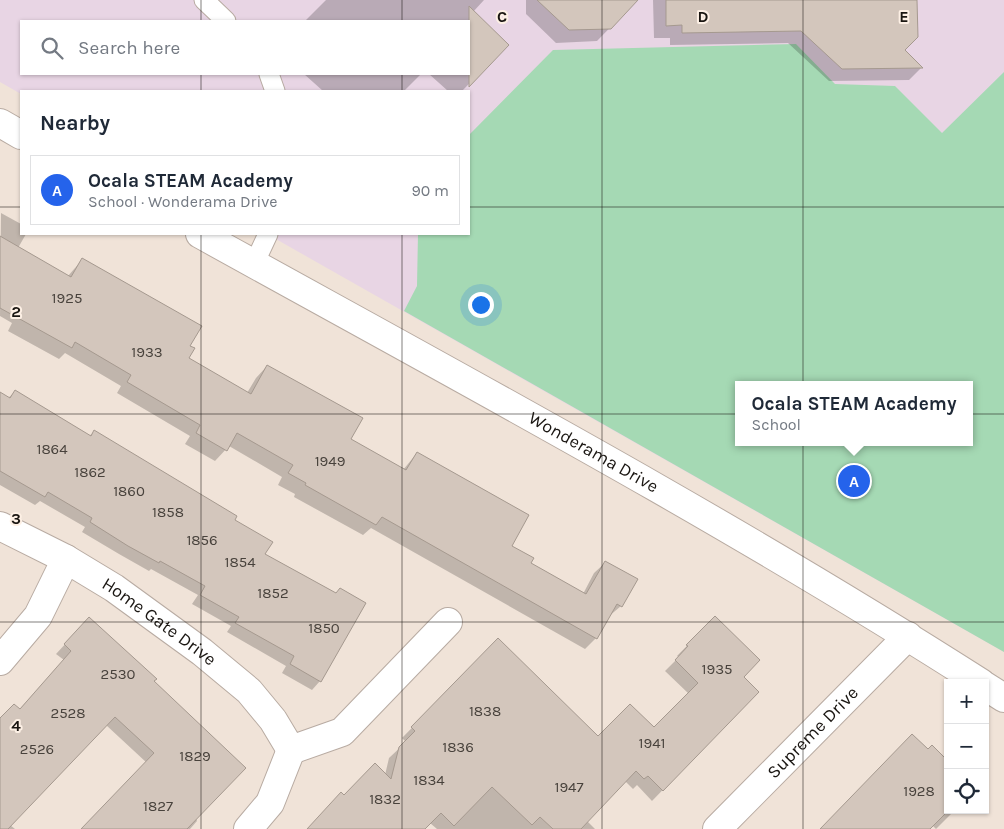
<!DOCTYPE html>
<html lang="en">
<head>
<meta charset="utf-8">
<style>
	body { margin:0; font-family:Karla,sans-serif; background:#f2f2f3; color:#1f2937 }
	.controls { position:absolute; right:15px; bottom:15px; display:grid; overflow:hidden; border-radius:0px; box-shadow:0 1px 4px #0004 }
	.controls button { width:45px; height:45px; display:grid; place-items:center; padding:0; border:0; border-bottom:1px solid #e0e1e3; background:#fff; color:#1f2937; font:25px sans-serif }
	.you { position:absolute; left:480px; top:304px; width:18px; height:18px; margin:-12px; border:4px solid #fff; border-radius:50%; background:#1a73e8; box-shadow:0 0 0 8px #1a73e833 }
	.badge { display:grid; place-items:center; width:32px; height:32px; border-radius:50%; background:#2563eb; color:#fff; font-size:16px; font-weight:700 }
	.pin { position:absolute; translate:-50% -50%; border:2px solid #fff; box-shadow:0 1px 5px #0006 }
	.popup { position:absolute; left:735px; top:381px; width:238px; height:65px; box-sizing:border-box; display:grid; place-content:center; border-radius:0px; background:#fff; filter:drop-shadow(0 1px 4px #0005); font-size:16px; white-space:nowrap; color:#747a83 }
	.popup b { font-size:19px; color:#1f2937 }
	.popup::after { content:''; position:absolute; left:50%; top:100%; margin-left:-10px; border:10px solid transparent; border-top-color:#fff }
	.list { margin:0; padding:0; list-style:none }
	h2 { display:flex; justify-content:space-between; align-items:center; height:65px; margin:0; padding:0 20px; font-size:21px }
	h2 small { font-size:16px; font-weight:400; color:#747a83 }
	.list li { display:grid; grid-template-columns:32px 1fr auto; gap:15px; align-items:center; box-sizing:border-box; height:70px; margin:0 10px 10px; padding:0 10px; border:1px solid #e0e1e3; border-radius:0px }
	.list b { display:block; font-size:19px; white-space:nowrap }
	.list p { margin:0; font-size:16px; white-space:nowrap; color:#747a83 }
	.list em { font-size:16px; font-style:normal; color:#747a83 }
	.icon { flex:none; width:28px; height:28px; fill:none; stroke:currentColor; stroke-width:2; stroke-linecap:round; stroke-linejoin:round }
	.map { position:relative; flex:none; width:1004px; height:829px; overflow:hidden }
	.search { position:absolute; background:#fff; box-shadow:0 1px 4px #0004; left:20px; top:20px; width:450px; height:55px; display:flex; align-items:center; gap:12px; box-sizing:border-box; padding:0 18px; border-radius:0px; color:#747a83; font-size:19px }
	.panel { position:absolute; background:#fff; box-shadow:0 1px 4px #0004; left:20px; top:90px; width:450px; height:145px; border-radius:0px }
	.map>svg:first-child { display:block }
</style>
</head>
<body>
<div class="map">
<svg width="1004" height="829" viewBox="0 0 1004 829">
	<rect width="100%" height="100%" fill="#f0e3d8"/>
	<path fill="#e8d5e4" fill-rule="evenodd" d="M0,0h1004v652l-737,-418h202v-143h-448v3l-21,-12zM21,21h448v53h-448zM739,385h230v57h-230z"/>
	<path fill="#a5d9b4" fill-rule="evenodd" d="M796,44l39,40 60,2 47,47 62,-61v580l-600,-341 13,-25 1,-52h51v-99l84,-85zM739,385h230v57h-230z"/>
	<path fill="#0003" d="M326,0h158l-11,12 34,33 -45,46h-14l-19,-17h40v-53h-164z
		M526,0h111l-40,41 -41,2 -30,-29z
		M653,0h263l-13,50 18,18 -12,12 -80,1 -41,-38 -118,2v-7h-16z
		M304,74h117l-17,17h-81z
		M1,213l20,11v10h5l-8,14 50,28 14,-16 107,86 -1,12 59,35 9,-15 11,-12 83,73 53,31 14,-17 113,111 53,30 11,-21 12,-11 15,44 -13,11 -12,21 -11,11 -214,-121 -8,7 -69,-38 1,-3 -17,-9 4,-8 -53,-31 -14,15 -30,-17 5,-8 -73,-43 4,-7 -56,-33 -6,6 -51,-28 4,-8 -12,-7z
		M15,392l74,44 5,-4 139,88 31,35 56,126 -8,9 -30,-17 4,-7 -59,-34 4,-6 -39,-22 6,-9 -47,-26 -2,2 -30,-17 -37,-22 3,-5 -45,-26 -5,4 -35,-20v-91l8,4z
		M715,617l27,60 16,15 -106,109 -15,-16 -4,4 -8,-8 -38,40 8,8h-158l-7,-6 -6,6h-116l36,-32 41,-22 4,-17 17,-16 -4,-4 96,-98 100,98 56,-9 35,-35 -24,-23 14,-14 -2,-1z
		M80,628l73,53 44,140 -7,8h-107l64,-66 -41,-38 -96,100 5,4h-15v-109l19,-10 45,-50 -8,-6z
		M948,810h7l-19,19 -4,-4 -3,4h-107z"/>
	<path fill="#d3c6bc" stroke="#a5998f" d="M537,0h101l-27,29 -42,1z
		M666,0h251l1,37 -13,13 18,18 -81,1 -41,-38 -119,2v-8l-16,1z
		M469,6l40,39 -40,42z
		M0,236l71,41 11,-19 120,68 -12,20 5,2 -6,10 62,36 16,-29 96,53 -12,21 55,31 11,-18 112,63 -17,31 22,12 -3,5 55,31 19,-33 33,18 -16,28 -5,-3 -20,35 -215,-122 -6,8 -71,-40 1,-2 -18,-10 5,-8 -56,-32 -10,18 -31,-18 4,-8 -73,-43 4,-7 -56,-33 -3,6 -72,-40z
		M15,390l76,46 3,-6 143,86 -2,4 38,22 -8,12 71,39 4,-5 26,15 -45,79 -31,-18 4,-8 -59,-33 4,-6 -39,-22 5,-9 -45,-25 -1,2 -31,-17 -38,-24 2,-4 -44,-26 -3,5 -45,-26v-79l10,6z
		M715,616l45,44 -16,17 15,15 -96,99 -15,-15 -4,3 -8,-8 -55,58h-28l-13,-12 -8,8 -40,-38 -38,39 -13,-13 -16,16h-118l34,-37 3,3 31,-32 16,16 8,-32 16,-16 -4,-4 87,-89 100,98 32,-32 24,23 44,-44 -23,-23 13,-14 -2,-1z
		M89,617l68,62 -3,2 92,87 -59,61h-106l73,-76 -39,-36 -107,112h-8v-111l14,-14 6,5 51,-58 -7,-7z
		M912,734l16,15 4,-4 16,16v50l-18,18h-110z"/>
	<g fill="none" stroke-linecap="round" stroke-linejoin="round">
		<defs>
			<path id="lane" d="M204,0l22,21
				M269,74l6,17
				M254,264l14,-30"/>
			<g id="street">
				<path d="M0,123l21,12"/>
				<path id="s1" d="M200,234c262,145 528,287 781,449"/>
				<path id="s2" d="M0,526l66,33 48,29 88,64 47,39 24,29 18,30"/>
				<path d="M0,661l38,-45 28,-57"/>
				<path d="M985,686l19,12"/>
				<path d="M291,750l51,-18 106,-110"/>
				<path d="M248,829l22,-26 21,-53"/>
				<path id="s3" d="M717,829l191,-193"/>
			</g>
		</defs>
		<use href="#lane" stroke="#b8aba2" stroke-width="21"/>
		<use href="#street" stroke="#b8aba2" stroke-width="30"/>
		<use href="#lane" stroke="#fff" stroke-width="19"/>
		<use href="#street" stroke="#fff" stroke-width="28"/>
	</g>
	<path fill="none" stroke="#1a1612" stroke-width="1" stroke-opacity="0.55" d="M201,0v21M402,0v21M602,0v829M803,0v829M201,74v17M402,74v17M0,207h21M469,207h535M201,234v595M402,234v595M0,414h1004M0,622h1004"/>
	<g text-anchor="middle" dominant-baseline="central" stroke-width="4" stroke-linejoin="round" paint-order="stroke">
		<g font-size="15" fill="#48423c">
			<text x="67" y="298">1925</text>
			<text x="147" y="352">1933</text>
			<text x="52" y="449">1864</text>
			<text x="330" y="461">1949</text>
			<text x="90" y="472">1862</text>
			<text x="129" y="491">1860</text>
			<text x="168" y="512">1858</text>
			<text x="202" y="540">1856</text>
			<text x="240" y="562">1854</text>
			<text x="273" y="593">1852</text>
			<text x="324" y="628">1850</text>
			<text x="717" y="669">1935</text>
			<text x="118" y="674">2530</text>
			<text x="485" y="711">1838</text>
			<text x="68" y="713">2528</text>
			<text x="652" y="743">1941</text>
			<text x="458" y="747">1836</text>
			<text x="37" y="749">2526</text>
			<text x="195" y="756">1829</text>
			<text x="429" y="780">1834</text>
			<text x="569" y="787">1947</text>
			<text x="919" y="791">1928</text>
			<text x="385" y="799">1832</text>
			<text x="158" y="806">1827</text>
		</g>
		<g font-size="18" fill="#1a1612" stroke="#fdf0e5">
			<text stroke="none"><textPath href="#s1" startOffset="450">Wonderama Drive</textPath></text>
			<text stroke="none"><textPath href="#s2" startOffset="186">Home Gate Drive</textPath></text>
			<text stroke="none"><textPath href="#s3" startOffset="136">Supreme Drive</textPath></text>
		</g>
	</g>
	<g font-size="16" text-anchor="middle" font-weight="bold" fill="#1a1612" stroke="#fdf0e5" stroke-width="4" stroke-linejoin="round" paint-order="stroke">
		<text x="502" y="22">C</text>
		<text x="703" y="22">D</text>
		<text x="904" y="22">E</text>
		<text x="16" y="317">2</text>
		<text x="16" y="524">3</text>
		<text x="16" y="731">4</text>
	</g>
</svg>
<div class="controls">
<button>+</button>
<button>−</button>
<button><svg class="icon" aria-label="locate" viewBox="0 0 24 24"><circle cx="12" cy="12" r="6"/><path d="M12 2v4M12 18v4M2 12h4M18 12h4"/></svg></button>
</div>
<div class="you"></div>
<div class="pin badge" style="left:854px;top:481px">A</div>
<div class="popup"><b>Ocala STEAM Academy</b>School</div>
<div class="search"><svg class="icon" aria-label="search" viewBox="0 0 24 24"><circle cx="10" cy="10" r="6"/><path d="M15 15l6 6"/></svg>Search here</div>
<section class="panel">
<h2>Nearby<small></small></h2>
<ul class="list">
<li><span class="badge">A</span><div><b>Ocala STEAM Academy</b><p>School · Wonderama Drive</p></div><em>90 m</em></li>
</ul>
</section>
</div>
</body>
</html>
